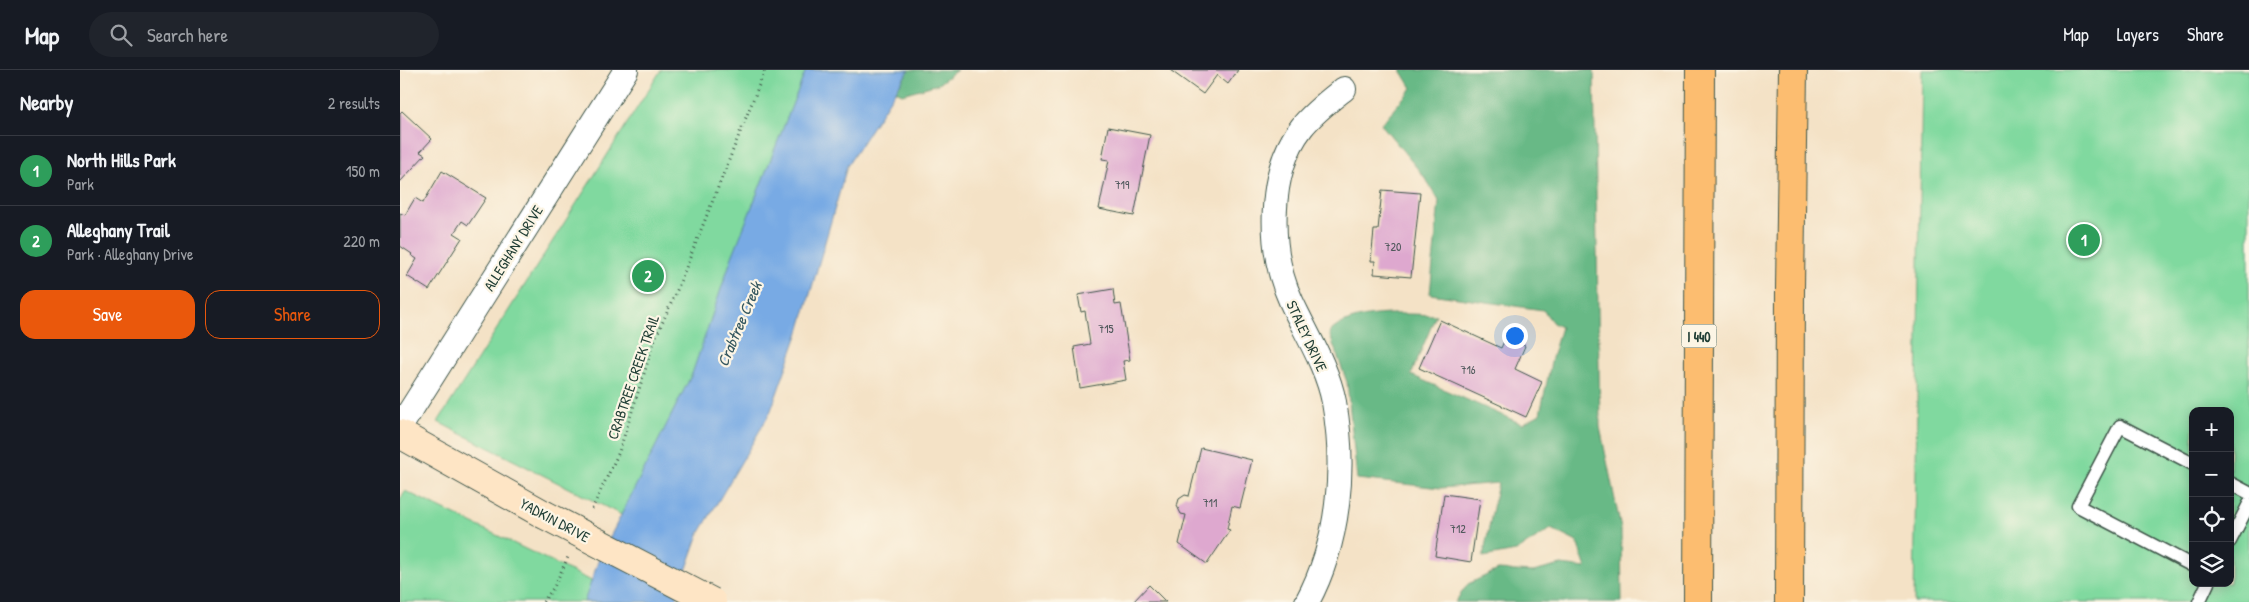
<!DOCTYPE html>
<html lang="en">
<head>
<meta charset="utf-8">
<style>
	body { margin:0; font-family:"Patrick Hand",sans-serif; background:#20242c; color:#f1f3f6 }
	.controls { position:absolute; right:15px; bottom:15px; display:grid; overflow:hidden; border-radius:10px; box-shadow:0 2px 12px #0003 }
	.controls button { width:45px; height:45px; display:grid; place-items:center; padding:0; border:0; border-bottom:1px solid #363941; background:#171b24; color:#f1f3f6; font:25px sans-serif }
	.you { position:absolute; left:1114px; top:265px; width:18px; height:18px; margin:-12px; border:4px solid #fff; border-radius:50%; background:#1a73e8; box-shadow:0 0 0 8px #1a73e833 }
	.badge { display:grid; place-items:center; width:32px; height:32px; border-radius:50%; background:#ea580c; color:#fff; font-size:16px; font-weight:700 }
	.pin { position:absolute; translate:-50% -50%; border:2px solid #fff; box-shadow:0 1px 5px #0006 }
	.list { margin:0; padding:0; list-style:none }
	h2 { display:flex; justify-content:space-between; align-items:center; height:65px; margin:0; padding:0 20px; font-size:21px }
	h2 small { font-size:16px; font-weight:400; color:#9ea1a6 }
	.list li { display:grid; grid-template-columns:32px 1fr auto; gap:15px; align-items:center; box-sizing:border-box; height:70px; padding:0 20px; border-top:1px solid #363941 }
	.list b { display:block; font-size:19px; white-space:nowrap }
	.list p { margin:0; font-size:16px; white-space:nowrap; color:#9ea1a6 }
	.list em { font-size:16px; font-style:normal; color:#9ea1a6 }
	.actions { display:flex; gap:10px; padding:15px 20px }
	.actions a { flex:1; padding:11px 0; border:1px solid #ea580c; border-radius:15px; text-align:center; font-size:18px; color:#ea580c }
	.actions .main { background:#ea580c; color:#fff }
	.icon { flex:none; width:28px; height:28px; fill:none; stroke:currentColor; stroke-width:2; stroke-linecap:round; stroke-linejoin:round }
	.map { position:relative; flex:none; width:1849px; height:532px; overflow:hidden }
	header { display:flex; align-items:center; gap:30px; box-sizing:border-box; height:70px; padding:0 25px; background:#171b24; border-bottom:1px solid #363941 }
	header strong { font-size:24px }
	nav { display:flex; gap:28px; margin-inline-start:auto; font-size:18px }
	.search { width:350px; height:45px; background:#20242c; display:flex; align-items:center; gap:12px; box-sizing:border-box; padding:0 18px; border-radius:28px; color:#9ea1a6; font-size:19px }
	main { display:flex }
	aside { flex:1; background:#171b24 }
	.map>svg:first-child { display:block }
</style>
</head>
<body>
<header>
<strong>Map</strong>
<div class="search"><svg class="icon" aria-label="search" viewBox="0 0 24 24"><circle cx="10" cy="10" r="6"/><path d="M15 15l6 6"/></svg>Search here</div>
<nav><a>Map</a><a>Layers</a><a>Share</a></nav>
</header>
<main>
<aside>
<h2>Nearby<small>2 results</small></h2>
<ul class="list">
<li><span class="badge" style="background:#2e9e5b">1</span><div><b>North Hills Park</b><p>Park</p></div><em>150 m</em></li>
<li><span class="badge" style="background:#2e9e5b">2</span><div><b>Alleghany Trail</b><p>Park · Alleghany Drive</p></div><em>220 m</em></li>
</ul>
<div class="actions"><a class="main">Save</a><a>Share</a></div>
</aside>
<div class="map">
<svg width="1849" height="532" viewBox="0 0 1849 532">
	<rect width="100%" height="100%" fill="#fcf5e5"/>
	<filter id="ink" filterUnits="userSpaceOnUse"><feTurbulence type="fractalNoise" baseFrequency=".02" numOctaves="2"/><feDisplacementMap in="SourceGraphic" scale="10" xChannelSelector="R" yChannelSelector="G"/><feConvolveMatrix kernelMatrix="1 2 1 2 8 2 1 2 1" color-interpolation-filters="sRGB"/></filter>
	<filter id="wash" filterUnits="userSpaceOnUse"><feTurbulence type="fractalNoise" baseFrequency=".0096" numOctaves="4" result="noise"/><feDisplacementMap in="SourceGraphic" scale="20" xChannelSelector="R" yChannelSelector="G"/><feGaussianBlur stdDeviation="1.12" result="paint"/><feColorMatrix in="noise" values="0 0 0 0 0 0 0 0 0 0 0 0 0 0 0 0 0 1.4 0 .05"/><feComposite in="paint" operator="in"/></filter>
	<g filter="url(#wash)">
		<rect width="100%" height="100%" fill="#f4e2c6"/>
		<path fill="#80d99f" stroke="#508b6a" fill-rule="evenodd" d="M261,0h201l-207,462 -217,-110z
			M1522,0h327v532h-335zM1793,341h37v172h-37z
			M5,421l222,107 -2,4h-225v-102z"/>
		<path fill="#68b986" stroke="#447b5d" d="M509,0h48l-19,14 -36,10 -6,-3z
			M1001,0h193l6,357 21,102 1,73h-167l13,-18 30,-14 35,2 28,-7 25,3 -9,-26 -26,-13 -35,22 -33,6 15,-74 -57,5 -84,-9 -10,-97 -18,-49c22,-24 77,-19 107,-18l-25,60 111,49 18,-10 12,-56 9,-31 -8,-4 -10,-13 -113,-16 9,-93 -13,-22 -45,-55 31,-36z"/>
		<path fill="#78aae4" stroke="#4c748c" d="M406,0h103l-62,96 -48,166 -29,81 -71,121 -24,68h-91l15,-43 93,-185 40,-117z"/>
		<g id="blocks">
			<path fill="#dea8cf" d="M770,0h68l-10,14 -11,-9 -14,19z
				M2,41l30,28 -12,13 5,3 -25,27v-69z
				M708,57l42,8 -16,81 -35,-7 10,-49 -7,-1z
				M42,101l44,27 -18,27 -6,-4 -8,12 8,5 -33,52 -22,-14 10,-17 -6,-4 1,-1 -12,-8v-33l5,2 10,-17 8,5z
				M982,120l38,3 -9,84 -37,-3 1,-13h-4l3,-31h4z
				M713,219l2,16 6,-1 9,56 -7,1 3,19 -46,8 -6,-41 16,-3 -5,-33 -4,1 -3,-17z
				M1040,250l61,28 5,-11 19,9 -10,23 27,13 -16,35 -107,-49z
				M801,378l51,12 -12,48 -8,-2 -5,23 3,1 -23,34 -28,-20 7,-29 -5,-1 -4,-8 2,-7 6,-4 4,1z
				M1044,424l36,5 -9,63 -36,-6z
				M749,515l17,17h-33z"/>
		</g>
	</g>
	<g filter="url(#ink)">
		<use href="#blocks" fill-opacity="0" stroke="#3f564a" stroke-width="1"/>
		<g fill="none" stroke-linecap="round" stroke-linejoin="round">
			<defs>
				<path id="lane" d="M1793,394l-73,-38 -42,80 115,60
					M1830,413l19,10
					M1830,471l19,-37
					M1799,532l9,-19"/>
				<path id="street" d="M0,357l226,-357
					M907,532c32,-59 39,-134 27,-200 -7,-36 -28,-68 -43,-101 -23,-50 -24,-129 11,-174 12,-15 28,-27 42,-38"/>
				<path id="secondary" d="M0,364l143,80"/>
				<path id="highway" d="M1298,532l2,-532
					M1389,532l1,-314 3,-218"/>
			</defs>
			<use href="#lane" stroke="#3f564a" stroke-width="15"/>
			<use href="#street" stroke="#3f564a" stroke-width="26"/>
			<use href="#secondary" stroke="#3f564a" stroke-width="30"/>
			<use href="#highway" stroke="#3f564a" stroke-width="30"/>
			<path stroke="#3f564a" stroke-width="3" stroke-dasharray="1 4" stroke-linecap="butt" d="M192,439l27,-57 36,-113 22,-49 88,-220
				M143,532l11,-15 14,-30"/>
			<use href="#lane" stroke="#fff" stroke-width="12"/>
			<use href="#street" stroke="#fff" stroke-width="24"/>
			<use href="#secondary" stroke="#fee5c5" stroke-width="28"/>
			<use href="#highway" stroke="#fcbd6f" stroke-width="28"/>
			<defs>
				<path id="secondary-bridge" d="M143,444l169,88"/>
			</defs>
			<use href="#secondary-bridge" stroke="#3f564a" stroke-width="30" stroke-linecap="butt"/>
			<use href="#secondary-bridge" stroke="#fee5c5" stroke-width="28"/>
		</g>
	</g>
	<g text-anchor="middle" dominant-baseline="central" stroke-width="4.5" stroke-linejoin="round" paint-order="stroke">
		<g font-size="12" fill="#4f585b">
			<text x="722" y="114">719</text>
			<text x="993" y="176">720</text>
			<text x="706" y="258">715</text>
			<text x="1068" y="299">716</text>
			<text x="810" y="432">711</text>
			<text x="1058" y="458">712</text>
		</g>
		<rect fill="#fcf5e5" stroke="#617469" stroke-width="1" x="1281.5" y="254.5" width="35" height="23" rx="4"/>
		<g font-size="14" font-weight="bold" fill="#1f3d34">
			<text x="1299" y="266">I 440</text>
		</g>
		<g font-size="15" fill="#1f3d34" stroke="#fcf5e5">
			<text transform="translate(113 178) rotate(-58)">ALLEGHANY DRIVE</text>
			<text transform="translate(907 266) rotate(65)">STALEY DRIVE</text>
			<text transform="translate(233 307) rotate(-71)">CRABTREE CREEK TRAIL</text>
			<text transform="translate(155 450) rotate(28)">YADKIN DRIVE</text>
		</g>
		<g font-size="16" font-style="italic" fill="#355860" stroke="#fcf5e5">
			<text transform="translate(339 254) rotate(-67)">Crabtree Creek</text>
		</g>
	</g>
</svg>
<div class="controls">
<button>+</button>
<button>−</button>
<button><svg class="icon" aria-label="locate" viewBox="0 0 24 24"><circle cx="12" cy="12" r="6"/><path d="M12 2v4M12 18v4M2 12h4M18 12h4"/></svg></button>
<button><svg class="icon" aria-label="layers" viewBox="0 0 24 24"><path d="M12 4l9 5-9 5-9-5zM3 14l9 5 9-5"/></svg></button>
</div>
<div class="you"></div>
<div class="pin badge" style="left:1684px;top:170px;background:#2e9e5b">1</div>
<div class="pin badge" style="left:248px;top:206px;background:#2e9e5b">2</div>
</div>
</main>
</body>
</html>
